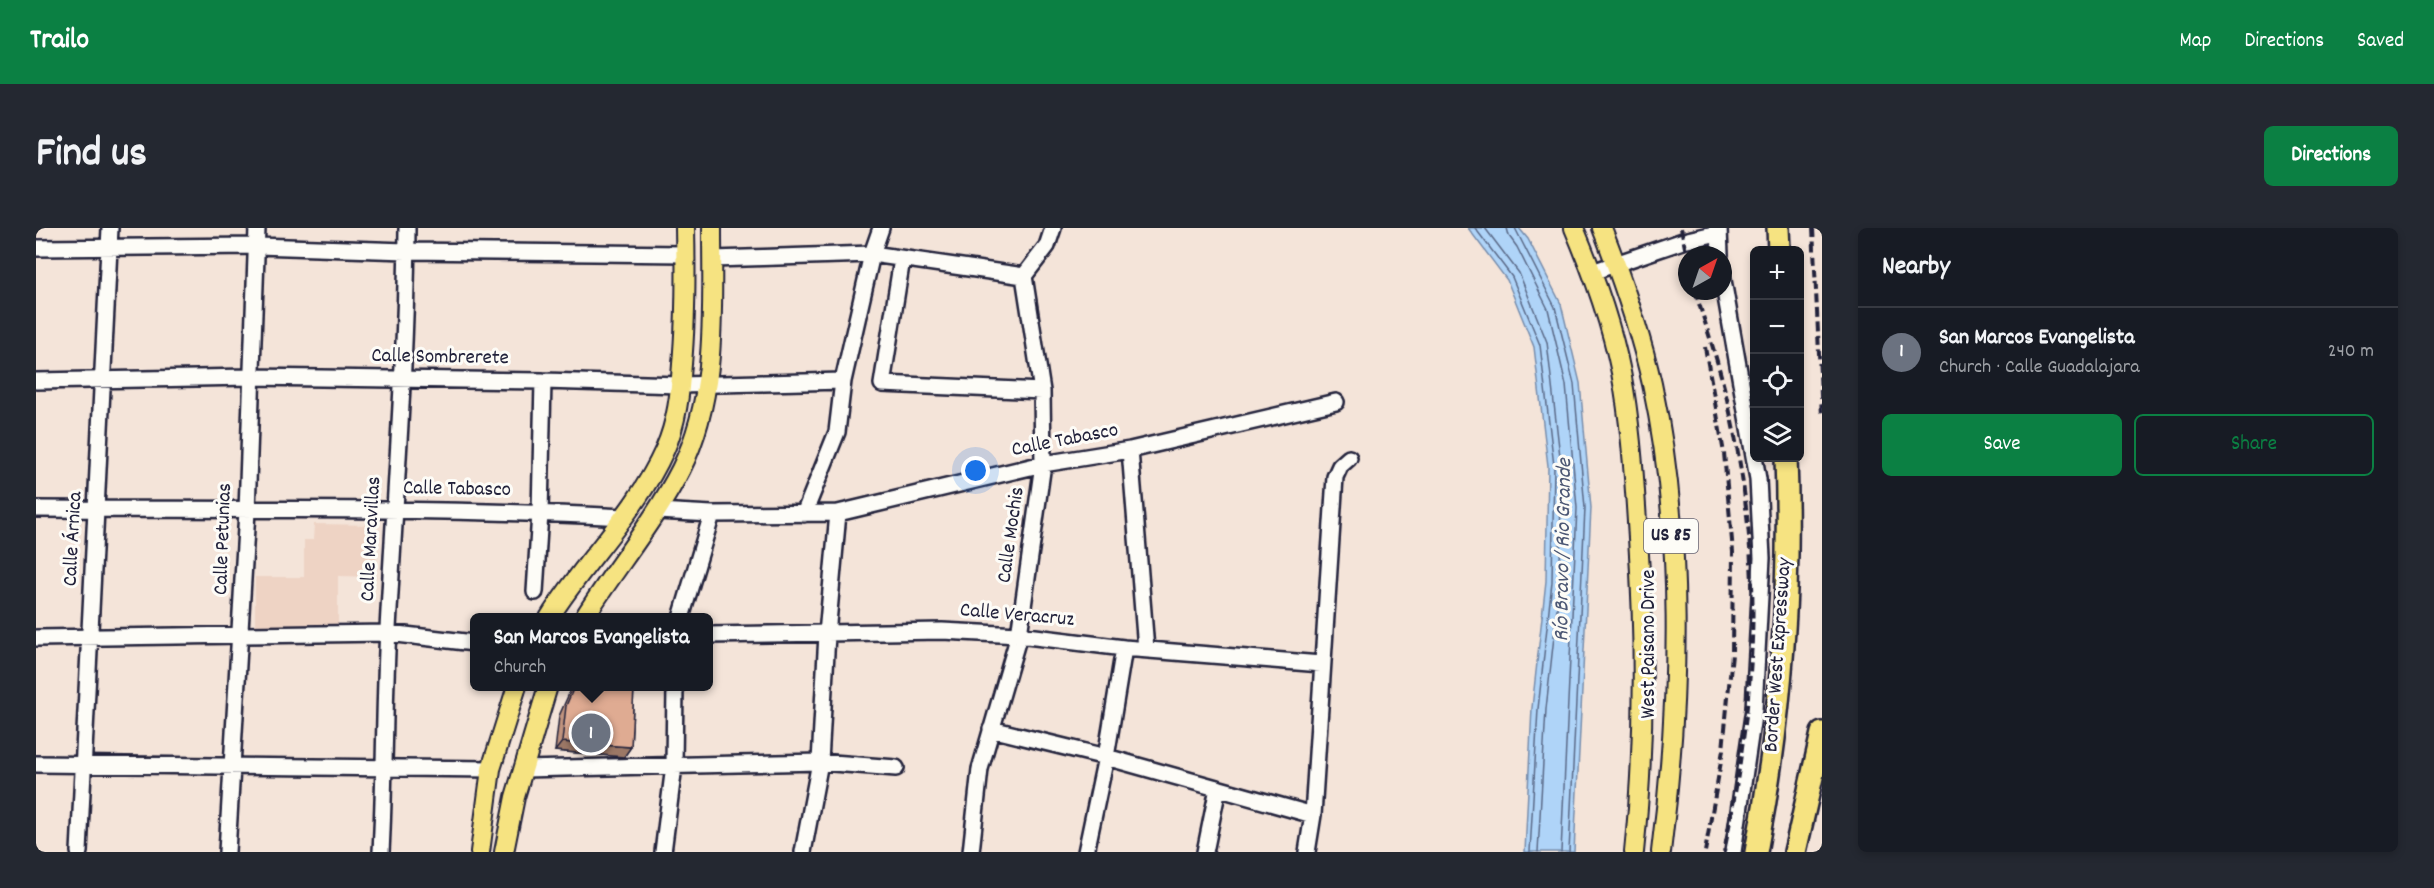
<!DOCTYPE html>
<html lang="en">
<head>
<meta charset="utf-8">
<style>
	body { margin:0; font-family:Dekko,sans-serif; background:#242831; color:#f1f3f6 }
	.controls { position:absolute; right:18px; top:18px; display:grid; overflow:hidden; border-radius:9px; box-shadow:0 3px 9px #0003 }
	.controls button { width:54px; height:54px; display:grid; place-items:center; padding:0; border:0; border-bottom:2px solid #363941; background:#171b24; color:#f1f3f6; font:30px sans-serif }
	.compass { position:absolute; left:1642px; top:18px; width:54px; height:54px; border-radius:50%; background:#171b24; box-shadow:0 3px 9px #0003; rotate:40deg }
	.you { position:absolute; left:940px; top:243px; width:21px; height:21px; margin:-15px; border:4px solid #fff; border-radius:50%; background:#1a73e8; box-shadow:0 0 0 9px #1a73e833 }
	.badge { display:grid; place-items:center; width:39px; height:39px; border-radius:50%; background:#0b8043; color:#fff; font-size:20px; font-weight:700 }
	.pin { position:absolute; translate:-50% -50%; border:3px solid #fff; box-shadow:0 2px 6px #0006 }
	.popup { position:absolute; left:434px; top:385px; width:243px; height:78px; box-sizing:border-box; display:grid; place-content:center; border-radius:9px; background:#171b24; filter:drop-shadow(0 2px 4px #0005); font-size:20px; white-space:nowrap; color:#9ea1a6 }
	.popup b { font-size:22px; color:#f1f3f6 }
	.popup::after { content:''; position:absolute; left:50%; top:100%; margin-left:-12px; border:12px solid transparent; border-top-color:#171b24 }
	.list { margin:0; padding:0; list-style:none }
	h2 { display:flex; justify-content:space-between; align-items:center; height:78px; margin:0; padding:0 24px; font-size:26px }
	h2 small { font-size:20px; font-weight:400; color:#9ea1a6 }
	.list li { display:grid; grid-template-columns:39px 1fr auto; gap:18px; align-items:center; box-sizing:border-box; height:90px; padding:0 24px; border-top:2px solid #363941 }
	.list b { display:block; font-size:22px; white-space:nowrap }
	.list p { margin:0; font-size:20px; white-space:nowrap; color:#9ea1a6 }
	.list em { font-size:20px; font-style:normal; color:#9ea1a6 }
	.actions { display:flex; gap:12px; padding:18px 24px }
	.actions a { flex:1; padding:14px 0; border:2px solid #0b8043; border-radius:9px; text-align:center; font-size:21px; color:#0b8043 }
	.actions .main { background:#0b8043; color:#fff }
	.icon { flex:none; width:33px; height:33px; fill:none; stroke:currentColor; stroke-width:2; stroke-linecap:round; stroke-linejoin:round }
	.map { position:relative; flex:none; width:1786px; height:624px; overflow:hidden; border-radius:9px }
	header { display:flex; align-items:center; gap:36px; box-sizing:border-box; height:84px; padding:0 30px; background:#0b8043; color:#fff }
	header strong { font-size:28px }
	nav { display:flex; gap:33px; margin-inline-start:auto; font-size:21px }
	.intro { display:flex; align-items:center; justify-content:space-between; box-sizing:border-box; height:144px; padding:0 36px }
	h1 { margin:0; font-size:42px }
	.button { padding:15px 27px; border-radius:9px; background:#0b8043; color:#fff; font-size:21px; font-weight:700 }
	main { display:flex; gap:36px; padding:0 36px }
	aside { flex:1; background:#171b24; border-radius:9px; box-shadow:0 3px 9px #0003 }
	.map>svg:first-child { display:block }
</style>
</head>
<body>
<header>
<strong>Trailo</strong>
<nav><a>Map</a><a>Directions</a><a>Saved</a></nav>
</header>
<div class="intro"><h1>Find us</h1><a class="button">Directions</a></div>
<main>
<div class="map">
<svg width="1786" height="624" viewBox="0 0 1786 624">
	<rect width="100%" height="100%" fill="#f4e4d9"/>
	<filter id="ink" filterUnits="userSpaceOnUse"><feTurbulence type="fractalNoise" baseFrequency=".0167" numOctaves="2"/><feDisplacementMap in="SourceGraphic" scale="12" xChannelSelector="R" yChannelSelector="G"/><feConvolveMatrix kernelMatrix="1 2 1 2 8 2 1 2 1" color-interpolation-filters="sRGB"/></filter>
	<g filter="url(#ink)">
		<path fill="#eed3c4" d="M278,296l62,1v52l-38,-1v50l-83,-1v-48h49v-37h9z"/>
		<path fill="#afd4f8" stroke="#778dac" stroke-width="1.5" d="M1432,0h51l9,11 33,65 19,79 11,125 -17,344h-49l7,-144 14,-127 2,-115 -14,-119 -27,-67z"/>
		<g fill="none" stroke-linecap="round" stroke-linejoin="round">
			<path stroke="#5a6987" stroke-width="1.5" d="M1439,0l37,49 28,68 14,121 -2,116 -14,127 -8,143
				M1449,0l34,45 28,69 14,123 -1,117 -14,127 -8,143
				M1471,0l2,8 8,11 31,62 18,76 11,123 -16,344
				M1479,0l40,79 19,77 11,124 -16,344"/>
			<defs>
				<path id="minor" d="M1683,0l1,27
					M0,20l222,-2 148,5 280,3
					M676,31l160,-5 152,22
					M866,31l-20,125 160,7
					M1556,44l91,-31 35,-8
					M1687,52l35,199 4,79 -8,151 -21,143
					M0,153l214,-4 293,4 137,4 163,-4
					M1094,222l16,199
					M0,281c196,1 392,-2 588,8
					M621,283l55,3 126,-1 205,-49 87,-14 206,-48
					M768,286l33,-82 6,-51 29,-127 9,-26
					M499,364l5,-79 3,-132
					M645,390l31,-104
					M672,407l234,-4 77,4 105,13 197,16
					M0,410l352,-5 86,10
					M955,501l115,28 207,58
					M0,536l455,5
					M487,541l297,-7 76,6
					M43,624l31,-624
					M191,624l20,-341 10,-283
					M345,624c4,-74 3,-149 7,-223 7,-134 18,-267 19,-401
					M627,624l11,-86 1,-80
					M767,624l17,-90 7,-128 11,-121
					M935,624l9,-83 39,-134 24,-171 -1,-73 -18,-115 23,-30 6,-18
					M1050,624l20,-95 18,-109
					M1169,624l13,-64
					M1271,624l6,-37 22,-338 5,-11 9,-8"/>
				<path id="major" d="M1538,0c22,52 41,105 50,161 8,49 11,100 14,149 7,105 7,209 -4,314
					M1566,0c20,51 38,103 50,156 32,147 28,319 9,468
					M513,390c36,-58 88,-106 116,-169 12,-27 15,-56 17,-85 4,-45 4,-90 3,-136
					M548,390c31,-50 70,-96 97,-149 37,-74 31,-160 31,-241
					M444,624l11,-83 26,-83
					M468,624l11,-55 33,-111"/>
				<path id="highway" d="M1742,0l1,22
					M1720,624c25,-130 35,-262 30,-394
					M1759,624l27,-119"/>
			</defs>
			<use href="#minor" stroke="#22223b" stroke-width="20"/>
			<use href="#major" stroke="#22223b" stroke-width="22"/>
			<use href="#highway" stroke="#22223b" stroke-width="26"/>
			<use href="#minor" stroke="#fdfcf7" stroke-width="15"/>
			<use href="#major" stroke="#f6e381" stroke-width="18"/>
			<use href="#highway" stroke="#f6e381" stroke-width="21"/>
			<path stroke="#22223b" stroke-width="4" stroke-dasharray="9 4.5" stroke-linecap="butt" d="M1645,0l6,29
				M1777,0l9,188
				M1659,63c10,32 21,64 29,96 21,83 33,186 27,271 -4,65 -14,130 -27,194
				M1669,119l19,106 9,99 -1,102 -9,96 -18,102"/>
		</g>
		<path fill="#c0937e" stroke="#22223b" stroke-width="1.5" d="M536,459h62l-3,60 -7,10 -69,-6 4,-35z"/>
		<path fill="#9c7866" stroke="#22223b" stroke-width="1.5" d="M526,514l69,5 -7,10 -69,-6z"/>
		<path fill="#dfab92" stroke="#22223b" stroke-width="1.5" d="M538,459h60l-3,60 -69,-5 4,-36z"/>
	</g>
	<g text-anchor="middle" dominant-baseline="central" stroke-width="6" stroke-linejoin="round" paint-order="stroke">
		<rect fill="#fdfcf7" stroke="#646373" stroke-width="1.5" x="1608" y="291" width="54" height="34" rx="4.5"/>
		<g font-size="20" font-weight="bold" fill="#22223b">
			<text x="1635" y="308">US 85</text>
		</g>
		<g font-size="21" fill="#22223b" stroke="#fdfcf7">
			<text transform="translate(404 130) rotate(1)">Calle Sombrerete</text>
			<text transform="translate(1029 213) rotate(-11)">Calle Tabasco</text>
			<text transform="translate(421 262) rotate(1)">Calle Tabasco</text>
			<text transform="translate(976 307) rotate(-82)">Calle Mochis</text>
			<text transform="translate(38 311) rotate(-87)">Calle Árnica</text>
			<text transform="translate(188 311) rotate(-88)">Calle Petunias</text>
			<text transform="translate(336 311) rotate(-87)">Calle Maravillas</text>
			<text transform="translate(981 388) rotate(5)">Calle Veracruz</text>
			<text transform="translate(1614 416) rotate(-90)">West Paisano Drive</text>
			<text transform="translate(1743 427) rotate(-86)">Border West Expressway</text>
		</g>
		<g font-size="22" font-style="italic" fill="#4c5774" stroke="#fdfcf7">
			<text transform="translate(1528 322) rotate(-89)">Río Bravo / Rio Grande</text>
		</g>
	</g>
</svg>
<div class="controls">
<button>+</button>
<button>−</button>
<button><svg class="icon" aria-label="locate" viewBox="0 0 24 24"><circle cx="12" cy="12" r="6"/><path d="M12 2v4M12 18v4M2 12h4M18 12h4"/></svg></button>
<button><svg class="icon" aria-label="layers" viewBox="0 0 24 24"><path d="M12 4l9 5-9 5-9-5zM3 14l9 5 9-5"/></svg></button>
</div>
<svg class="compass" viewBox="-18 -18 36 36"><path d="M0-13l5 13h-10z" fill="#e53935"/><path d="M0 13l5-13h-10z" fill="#9ea1a6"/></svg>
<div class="you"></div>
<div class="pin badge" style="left:555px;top:505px;background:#6b7280">1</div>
<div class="popup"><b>San Marcos Evangelista</b>Church</div>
</div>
<aside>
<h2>Nearby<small></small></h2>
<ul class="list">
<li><span class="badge" style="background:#6b7280">1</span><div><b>San Marcos Evangelista</b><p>Church · Calle Guadalajara</p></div><em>240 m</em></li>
</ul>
<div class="actions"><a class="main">Save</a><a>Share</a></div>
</aside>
</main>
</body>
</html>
